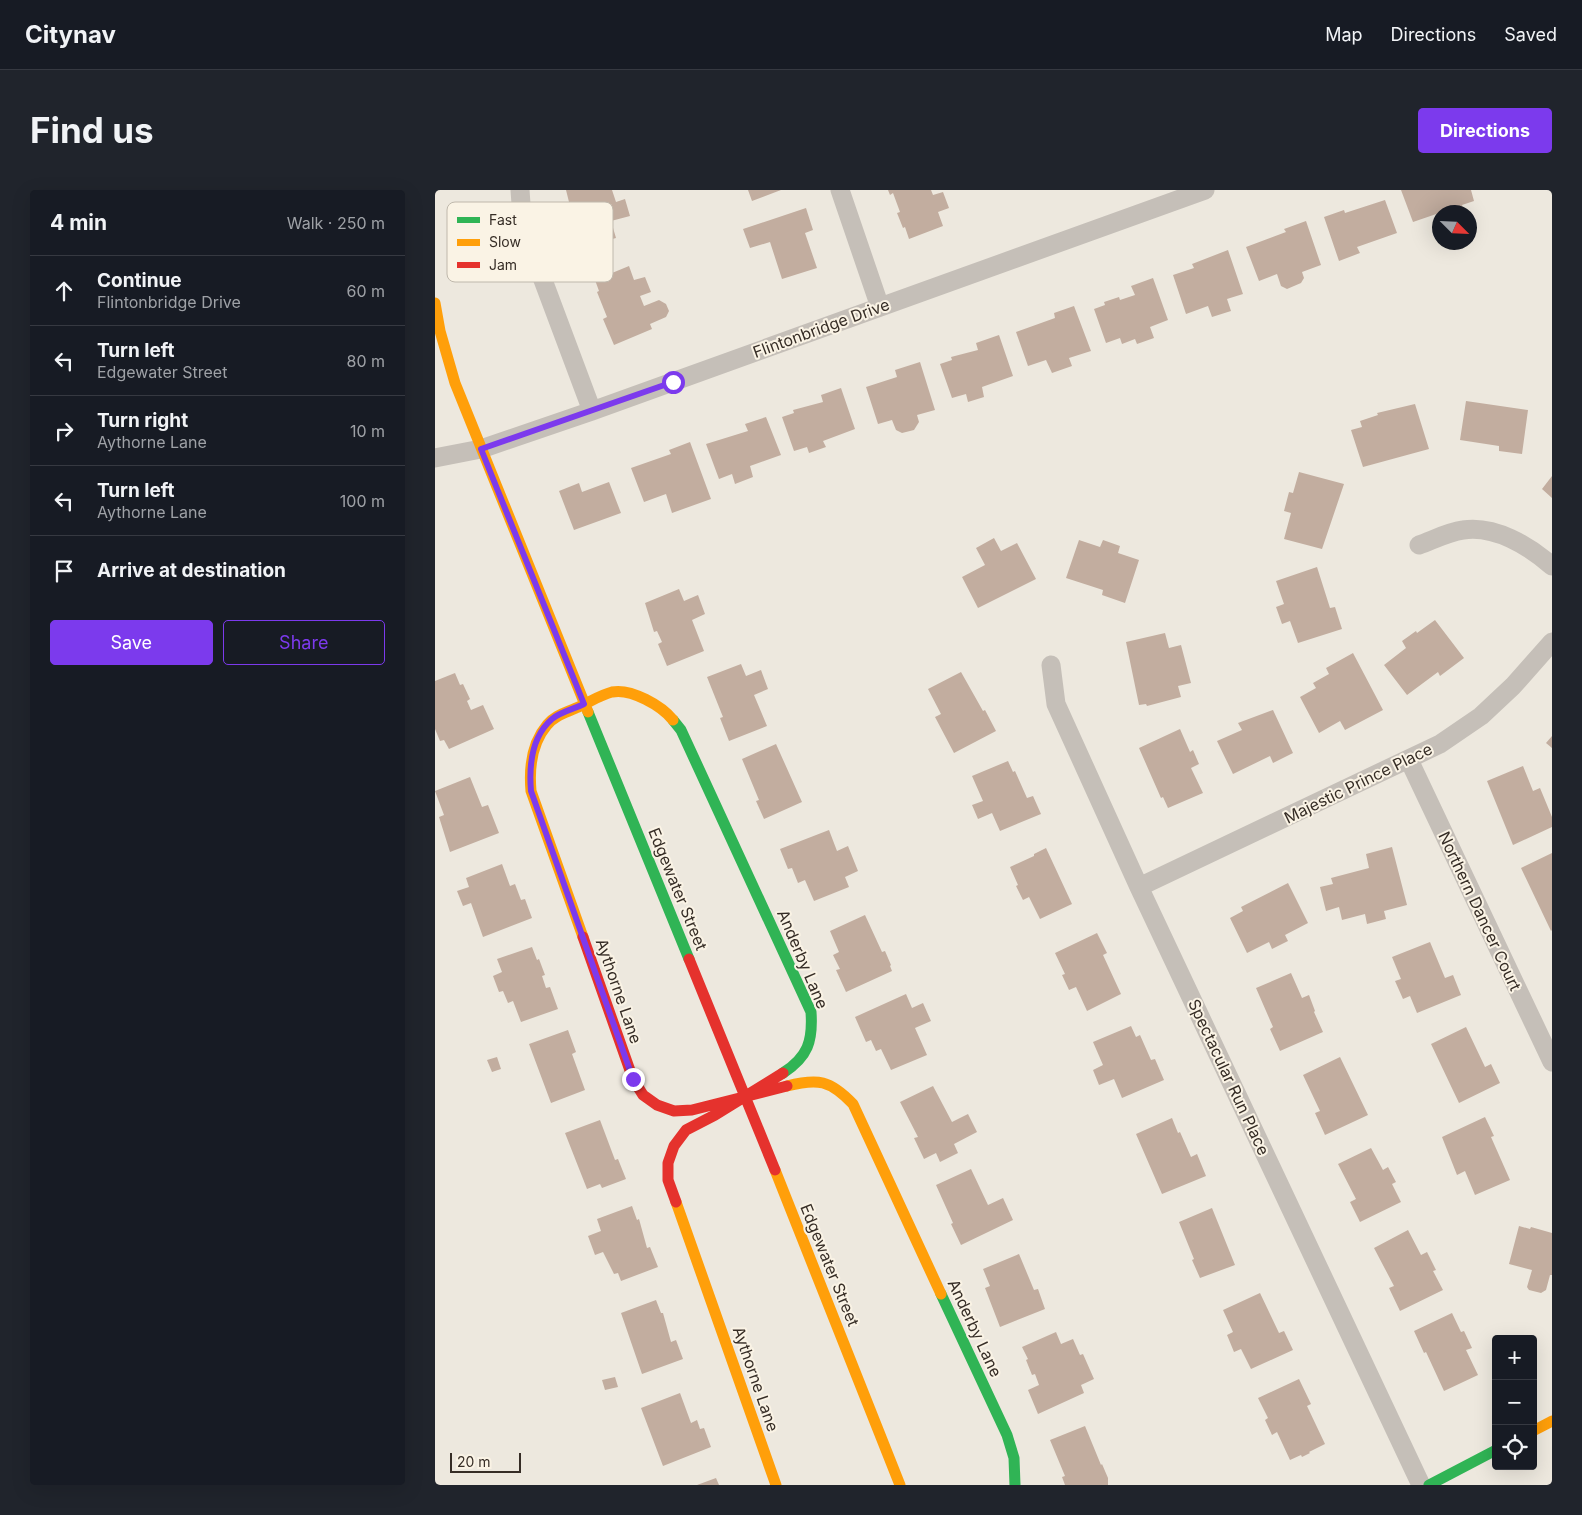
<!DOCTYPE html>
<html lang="en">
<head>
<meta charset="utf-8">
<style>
	body { margin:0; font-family:Inter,sans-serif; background:#20242c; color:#f1f3f6 }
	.controls { position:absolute; right:15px; bottom:15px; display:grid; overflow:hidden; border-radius:5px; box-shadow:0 5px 20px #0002 }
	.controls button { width:45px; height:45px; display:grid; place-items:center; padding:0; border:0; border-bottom:1px solid #363941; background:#171b24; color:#f1f3f6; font:25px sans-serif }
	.compass { position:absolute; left:997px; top:15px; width:45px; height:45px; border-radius:50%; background:#171b24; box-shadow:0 5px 20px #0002; rotate:114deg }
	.scale { position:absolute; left:15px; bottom:12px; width:71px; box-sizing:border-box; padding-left:5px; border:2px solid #362d26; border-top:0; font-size:14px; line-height:18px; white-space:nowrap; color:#362d26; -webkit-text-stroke:4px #faf3e5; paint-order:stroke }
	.stop { position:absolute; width:15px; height:15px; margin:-11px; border:4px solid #7c3aed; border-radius:50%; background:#fff }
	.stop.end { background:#7c3aed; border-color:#fff; box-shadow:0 1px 5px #0008 }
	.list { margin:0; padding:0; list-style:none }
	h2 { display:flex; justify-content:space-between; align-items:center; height:65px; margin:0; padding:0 20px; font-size:21px }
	h2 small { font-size:16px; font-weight:400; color:#9ea1a6 }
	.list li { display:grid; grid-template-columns:32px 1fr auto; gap:15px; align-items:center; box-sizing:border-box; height:70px; padding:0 20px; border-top:1px solid #363941 }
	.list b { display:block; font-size:19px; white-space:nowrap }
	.list p { margin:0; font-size:16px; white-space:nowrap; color:#9ea1a6 }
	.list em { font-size:16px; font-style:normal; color:#9ea1a6 }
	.actions { display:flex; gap:10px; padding:15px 20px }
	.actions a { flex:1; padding:11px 0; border:1px solid #7c3aed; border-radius:5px; text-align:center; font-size:18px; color:#7c3aed }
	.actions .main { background:#7c3aed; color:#fff }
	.icon { flex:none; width:28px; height:28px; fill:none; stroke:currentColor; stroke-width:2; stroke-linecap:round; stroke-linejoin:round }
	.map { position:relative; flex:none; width:1117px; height:1295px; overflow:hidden; border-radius:5px }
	header { display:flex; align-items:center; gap:30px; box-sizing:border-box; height:70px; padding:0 25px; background:#171b24; border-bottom:1px solid #363941 }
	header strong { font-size:24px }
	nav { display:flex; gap:28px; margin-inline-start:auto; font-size:18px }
	.intro { display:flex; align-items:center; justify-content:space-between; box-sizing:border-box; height:120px; padding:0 30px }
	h1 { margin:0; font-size:35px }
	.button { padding:12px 22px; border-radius:5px; background:#7c3aed; color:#fff; font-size:18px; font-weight:700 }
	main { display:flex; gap:30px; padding:0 30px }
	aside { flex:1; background:#171b24; border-radius:5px; box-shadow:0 5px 20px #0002 }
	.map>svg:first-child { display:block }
</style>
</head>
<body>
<header>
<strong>Citynav</strong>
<nav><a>Map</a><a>Directions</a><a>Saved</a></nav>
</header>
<div class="intro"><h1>Find us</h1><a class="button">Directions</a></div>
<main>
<aside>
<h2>4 min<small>Walk · 250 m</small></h2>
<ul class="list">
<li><svg class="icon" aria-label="ahead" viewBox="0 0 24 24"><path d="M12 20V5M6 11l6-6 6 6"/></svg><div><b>Continue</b><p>Flintonbridge Drive</p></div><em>60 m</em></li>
<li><svg class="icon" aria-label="left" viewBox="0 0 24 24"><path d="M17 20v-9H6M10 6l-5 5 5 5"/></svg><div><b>Turn left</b><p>Edgewater Street</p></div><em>80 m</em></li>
<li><svg class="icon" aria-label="right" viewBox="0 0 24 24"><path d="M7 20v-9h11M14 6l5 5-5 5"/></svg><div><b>Turn right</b><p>Aythorne Lane</p></div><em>10 m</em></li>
<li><svg class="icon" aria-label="left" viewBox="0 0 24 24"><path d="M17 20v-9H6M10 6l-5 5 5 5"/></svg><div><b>Turn left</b><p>Aythorne Lane</p></div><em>100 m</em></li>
<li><svg class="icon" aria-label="arrive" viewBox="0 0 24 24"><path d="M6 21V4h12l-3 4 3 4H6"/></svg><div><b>Arrive at destination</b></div></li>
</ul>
<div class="actions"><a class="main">Save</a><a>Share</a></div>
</aside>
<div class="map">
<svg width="1117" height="1295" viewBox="0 0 1117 1295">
	<rect width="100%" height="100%" fill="#ede8de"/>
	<path fill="#c2ad9f" d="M131,0h46l4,12 9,-3 5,17 -19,5 5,17 -41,11 -6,-26 5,-1z
		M313,0h33l-29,11z
		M453,0h43l2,5 10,-3 6,16 -11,4 5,14 -34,13 -4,-12 -2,1 -6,-15 3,-1 -7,-19 -3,2z
		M966,0h70l3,11 -12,4 2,7h-19v-1l-32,11z
		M950,10l12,33 -40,14 3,6 -21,8 -15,-44 20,-7 1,3z
		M371,18l7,22 -8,3 12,35 -35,11 -12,-37 -20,6 -7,-19z
		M871,31l15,44 -19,7 2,6 -3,5 -14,6 -6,-3 -4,-12 -18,7 -13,-34 40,-15 -2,-3z
		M793,60l15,44 -16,5 4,12 -19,6 -4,-11 -22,8 -13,-39 21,-7 -2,-4z
		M194,76l5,14 11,-3 6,15 -11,4 4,10 15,-6 7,4 3,7 -3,6 -16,7 2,5 -38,16 -11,-26 4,-2 -10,-25 2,-1 -4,-11z
		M718,88l15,42 -18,7 4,11 -17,6 -2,-5 -13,5 -2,-6 -14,5 -12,-34 11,-4 -1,-3 15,-5 1,3 15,-5 -4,-9z
		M639,116l17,45 -22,7 3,8 -20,7 -6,-13 -18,6 -12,-34 39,-14 -1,-5z
		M564,145l14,41 -31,11 2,10 -16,5 -2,-8 -14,4 -12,-34 12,-4 -1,-3 27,-7 -2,-7z
		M485,172l15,48 -18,5 2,7 -5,8 -12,3 -6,-3 -4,-10 -14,4 -12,-37 31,-10 -2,-7z
		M406,198l14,41 -32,12 3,6 -17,6 -2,-6 -13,4 -12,-34 12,-4 -1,-3 30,-8 -2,-7z
		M1031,211l62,9 -6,44 -23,-3v-5l-39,-6z
		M980,214l14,45 -66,18 -12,-37 11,-3 -2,-6 18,-6 -1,-2z
		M331,227l15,38 -31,11 3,11 -18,7 -3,-10 -13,5 -13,-35 42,-13 -3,-7z
		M255,252l21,57 -39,14 -6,-19 -22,8 -13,-34 40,-14 -2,-4z
		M864,282l45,12 -22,65 -38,-10 7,-26 -7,-2 5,-19 4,1z
		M1117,286v22l-10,-9z
		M174,292l12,31 -47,17 -15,-39 20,-8 3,9z
		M559,348l7,13 16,-8 19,36 -58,29 -16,-31 23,-12 -9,-17z
		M644,350l21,7 3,-7 17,6 -2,7 21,7 -14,43 -23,-8 1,-5 -37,-12z
		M882,377l13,41 5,-1 7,22 -44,14 -8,-22 -8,3 -6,-17 8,-3 -8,-23z
		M244,399l5,12 14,-6 7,19 -13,6 12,31 -37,15 -9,-22 4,-2 -5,-11 -3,1 -9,-29z
		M1000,430l29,38 -24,18 -2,-4 -31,23 -23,-30 22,-17 -4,-7 14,-10 1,2z
		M730,443l4,15 12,-3 10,38 -13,3 3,11 -34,9 -1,-2 -7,1 -13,-63z
		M918,463l30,57 -38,20 -5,-9 -21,12 -19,-36 16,-9 -3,-5 16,-9 -3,-6z
		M306,474l5,12 15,-6 7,19 -14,6 13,31 -38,15 -9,-23 3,-1 -16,-40z
		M526,482l22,39 2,-1 11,21 -42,22 -19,-36 6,-3 -13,-25z
		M20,483l5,12 3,-1 7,15 -3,2 4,9 12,-5 11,24 -45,20 -5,-9 -4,1 -5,-12v-48z
		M838,520l20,43 -20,10 -3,-7 -37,18 -16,-33 25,-11 -4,-7z
		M745,539l10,23 3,-2 6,14 -8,4 12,25 -35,15 -5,-11 -2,1 -22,-50z
		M1117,546v12l-6,-5z
		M341,554l26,58 -38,17 -8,-18 3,-1 -17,-41z
		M573,571l5,11 2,-1 12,27 6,-2 8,18 -41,17 -8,-18 -14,6 -6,-14 11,-4 -11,-25z
		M1088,576l10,25 7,-3 12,29v10l-39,18 -26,-64z
		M35,587l12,30 6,-2 11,28 -49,19 -11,-35 5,-2 -9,-24z
		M394,640l8,21 11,-5 10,25 -13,6 4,10 -35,14 -9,-21 -7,3 -6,-15 -4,1 -8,-20z
		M957,657l15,58 -23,6 2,8 -19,5 -2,-10 -23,6 -3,-13 -13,4 -6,-24 13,-3 -2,-6 38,-10 -3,-14z
		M611,658l26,56 -32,15 -11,-22 -6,3 -7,-14 2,-1 -8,-18 24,-11v-2z
		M1117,663v77l-1,1 -30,-63z
		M67,674l8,22 5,-2 6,16 4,-1 7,19 -49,19 -12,-34 -8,3 -6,-15 12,-4 -3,-9z
		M853,693l20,40 -23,12 3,6 -16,8 -3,-7 -22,11 -17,-35 13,-7 -2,-4z
		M430,725l17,37 3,-1 6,14 -1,1 2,5 -46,21 -10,-22 4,-1 -7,-14 6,-3 -9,-21z
		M662,743l10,20 -4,2 18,39 -34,17 -11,-24 -7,3 -7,-15 3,-1 -10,-21z
		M995,752l15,36 8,-3 8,20 -44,18 -7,-17 -7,3 -8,-18 6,-2 -9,-22z
		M97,757l5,13 2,-1 6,16 -3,1 4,12 4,-1 8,22 -37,13 -8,-21 -5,2 -5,-12 -4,1 -6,-16 9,-4 -5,-13z
		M856,783l11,25 7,-3 6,16 -1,1 9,20 -43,19 -10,-22 3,-2 -17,-39z
		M471,804l6,14 11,-5 8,18 -16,7 12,27 -36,15 -10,-21 -5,2 -5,-11 -5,2 -11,-25z
		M696,836l5,11 4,-2 11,25 4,-1 9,21 -42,18 -8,-19 -15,6 -6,-15 10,-5 -10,-23z
		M1031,837l19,40 6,-3 9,19 -41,20 -28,-59z
		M133,840l8,22 -4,2 13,36 -34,13 -22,-59z
		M62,867l4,12 -9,3 -5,-12z
		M905,867l28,58 -43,20 -10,-22 5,-2 -17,-36z
		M498,896l19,36 16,-8 9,18 -23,12 4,9 -18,9 -4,-9 -12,6 -10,-21 4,-1 -18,-35z
		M1050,927l9,19 -3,1 19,43 -35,15 -10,-24 -8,4 -15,-38z
		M737,928l6,15 2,-1 11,25 6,-3 9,22 -44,18 -26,-60z
		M165,930l15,40 3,-1 8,20 -24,9 -2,-4 -13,5 -22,-56z
		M936,958l12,22 5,-3 8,15 -4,2 9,18 -41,20 -10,-20 6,-3 -18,-35z
		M536,979l17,36 15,-7 10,22 -52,25 -10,-21 2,-1 -17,-38z
		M197,1016l5,14 2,-1 8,29 3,-1 8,20 -37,14 -3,-8 -4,1 -11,-22 -8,3 -7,-19 13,-5 -4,-12z
		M777,1018l23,57 -35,13 -8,-18 2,-1 -15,-37z
		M1084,1036l11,3 1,-2 21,6v42h-2l-4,15 -5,3 -12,-3 -2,-3 5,-17 -23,-6z
		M973,1040l13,25 6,-3 9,18 -3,1 10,19 -43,21 -11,-23 5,-2 -20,-38z
		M584,1064l15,36 4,-1 7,20 -45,18 -15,-39 5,-2 -7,-17z
		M825,1103l19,40 5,-2 9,19 -42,19 -10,-20 -7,3 -7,-17 6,-3 -10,-22z
		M221,1110l5,13h2l8,29 5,-2 7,19 -41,15 -21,-61z
		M1017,1123l9,19 3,-1 8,17 -6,2 12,25 -34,16 -18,-39 -2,1 -10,-22z
		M621,1142l5,12 12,-5 7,16 3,-1 11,25 -13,6 3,8 -46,21 -10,-24 11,-5 -4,-11 -3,1 -6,-15 2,-1 -6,-12z
		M180,1187l3,10 -13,3 -3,-10z
		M864,1189l12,25 -4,2 18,38 -16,8 1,1 -8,4 -1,-2 -11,5 -13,-28 -5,3 -7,-15 3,-2 -10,-20z
		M245,1203l11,30 6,-3 3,9 4,-1 7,19 -48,19 -22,-58z
		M650,1236l16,39 1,-1 6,14v7h-43l-3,-8 3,-1 -15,-36z
		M281,1288l3,7h-22z"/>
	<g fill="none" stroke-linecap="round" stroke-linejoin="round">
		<path stroke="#c5bfb8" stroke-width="19" d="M85,0l1,14 10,44 61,163
			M405,0l40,117
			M0,268l46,-9 111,-38 613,-221
			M984,355c14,-5 29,-13 44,-15 32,-5 66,16 89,36
			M616,475l5,39 83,183 282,598
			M974,570l143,302
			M704,697l301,-143 41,-28 32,-30 39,-44"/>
		<path stroke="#30b455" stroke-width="11" d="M153,522l101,247
			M238,530l8,10 130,282c2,29 -3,45 -28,61
			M506,1104l66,141 7,23 1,27
			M994,1295l67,-35"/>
		<path stroke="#ff9f0a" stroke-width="11" d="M0,113l5,28 15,52 133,329
			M148,747l-52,-146c-2,-23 0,-47 16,-66 7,-9 18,-12 29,-17 12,-5 24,-13 36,-16 19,-4 50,14 61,28
			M352,896c31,-8 43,-6 66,18l88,190
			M340,980l125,315
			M241,1012l100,283
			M1098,1241l19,-10"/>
		<path stroke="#e5322d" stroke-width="11" d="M148,747l50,142 10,16 14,10 17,6 18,-1 95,-24
			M254,769l86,211
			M241,1012l-8,-22v-17l6,-17 12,-16 29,-15 68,-42"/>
	</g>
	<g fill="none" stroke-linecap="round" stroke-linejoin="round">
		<path stroke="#7c3aed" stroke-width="6" d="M198,889l-102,-288c-2,-24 0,-54 21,-72 8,-7 22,-10 32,-15l-103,-255 192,-67"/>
	</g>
	<g text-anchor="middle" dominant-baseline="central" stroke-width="4" stroke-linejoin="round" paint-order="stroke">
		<g font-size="16" fill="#362d26" stroke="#faf3e5">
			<text transform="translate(386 138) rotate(-20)">Flintonbridge Drive</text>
			<text transform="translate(923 593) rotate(-26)">Majestic Prince Place</text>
			<text transform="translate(243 699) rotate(68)">Edgewater Street</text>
			<text transform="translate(1045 721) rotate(65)">Northern Dancer Court</text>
			<text transform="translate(368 769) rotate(67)">Anderby Lane</text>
			<text transform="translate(184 801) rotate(71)">Aythorne Lane</text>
			<text transform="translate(794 887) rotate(65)">Spectacular Run Place</text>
			<text transform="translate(395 1075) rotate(68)">Edgewater Street</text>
			<text transform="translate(540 1138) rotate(65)">Anderby Lane</text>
			<text transform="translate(321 1189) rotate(71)">Aythorne Lane</text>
		</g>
	</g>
	<rect x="12" y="12" width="166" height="80" rx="8" fill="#faf3e5" stroke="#bfb8ac" stroke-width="1"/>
	<rect x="22" y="27" width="23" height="6" fill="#30b455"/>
	<rect x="22" y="49" width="23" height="7" fill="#ff9f0a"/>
	<rect x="22" y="72" width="23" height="6" fill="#e5322d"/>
	<g font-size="14" fill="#362d26">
		<text x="54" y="35">Fast</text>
		<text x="54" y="57">Slow</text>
		<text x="54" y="80">Jam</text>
	</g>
</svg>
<div class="controls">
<button>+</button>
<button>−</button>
<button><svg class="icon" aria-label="locate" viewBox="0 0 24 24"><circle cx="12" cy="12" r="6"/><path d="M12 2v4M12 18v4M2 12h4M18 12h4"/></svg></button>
</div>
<svg class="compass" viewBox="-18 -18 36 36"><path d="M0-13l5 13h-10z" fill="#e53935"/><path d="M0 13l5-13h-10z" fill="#9ea1a6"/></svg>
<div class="scale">20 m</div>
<div class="stop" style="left:238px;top:192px"></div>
<div class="stop end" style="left:198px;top:889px"></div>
</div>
</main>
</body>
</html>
